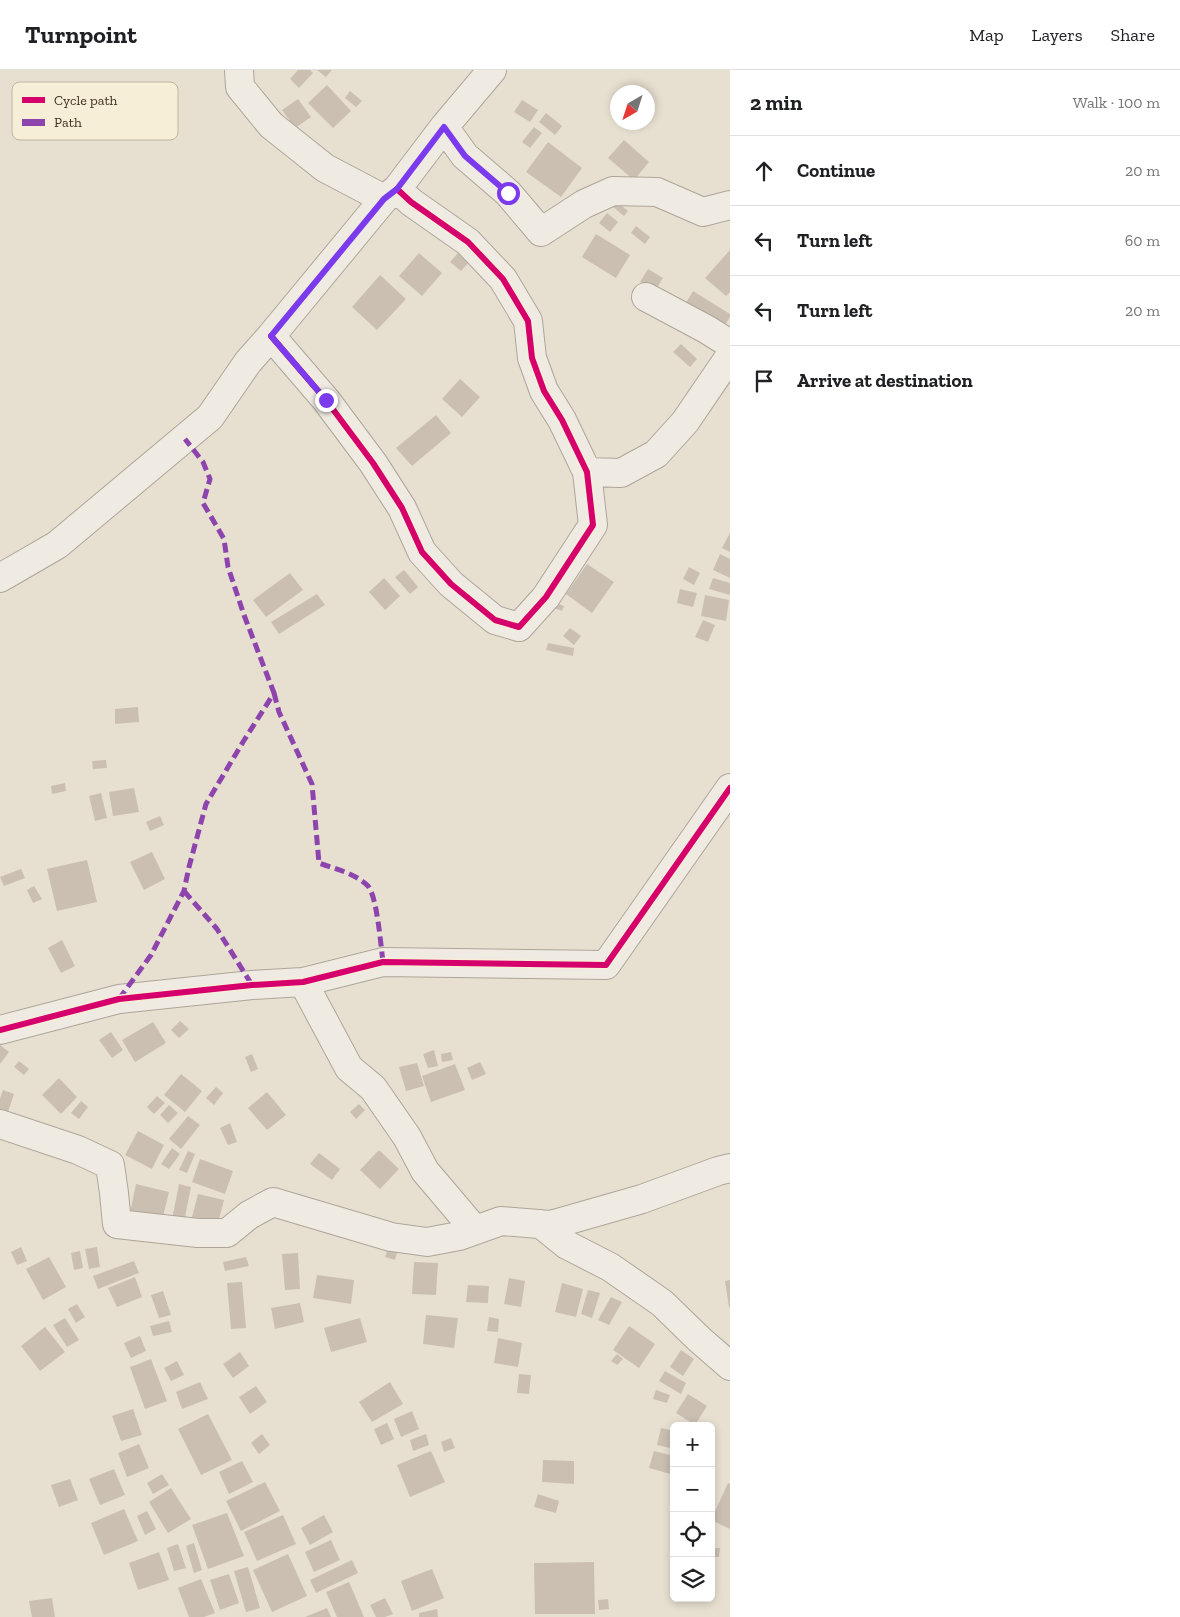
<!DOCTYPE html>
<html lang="en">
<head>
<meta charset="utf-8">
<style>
	body { margin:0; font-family:"Zilla Slab",serif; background:#f2f2f2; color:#202124 }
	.controls { position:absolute; right:15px; bottom:15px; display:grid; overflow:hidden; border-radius:8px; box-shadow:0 2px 8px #0003 }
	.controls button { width:45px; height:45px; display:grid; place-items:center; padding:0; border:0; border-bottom:1px solid #e0e0e0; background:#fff; color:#202124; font:25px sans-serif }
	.compass { position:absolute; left:610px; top:15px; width:45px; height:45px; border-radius:50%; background:#fff; box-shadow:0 2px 8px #0003; rotate:219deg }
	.stop { position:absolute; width:15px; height:15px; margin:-11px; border:4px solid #7c3aed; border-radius:50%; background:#fff }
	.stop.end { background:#7c3aed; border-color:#fff; box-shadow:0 1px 5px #0008 }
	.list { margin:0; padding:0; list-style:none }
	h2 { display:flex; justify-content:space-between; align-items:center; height:65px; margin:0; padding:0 20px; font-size:21px }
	h2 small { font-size:16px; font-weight:400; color:#757577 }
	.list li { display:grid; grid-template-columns:32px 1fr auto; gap:15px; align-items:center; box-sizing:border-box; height:70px; padding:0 20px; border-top:1px solid #e0e0e0 }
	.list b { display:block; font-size:19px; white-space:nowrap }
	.list em { font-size:16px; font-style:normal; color:#757577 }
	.icon { flex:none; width:28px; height:28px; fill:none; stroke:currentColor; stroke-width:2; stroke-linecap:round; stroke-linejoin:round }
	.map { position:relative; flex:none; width:730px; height:1547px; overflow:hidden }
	header { display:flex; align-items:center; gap:30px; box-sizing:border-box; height:70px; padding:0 25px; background:#fff; border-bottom:1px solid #e0e0e0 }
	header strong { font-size:24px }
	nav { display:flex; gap:28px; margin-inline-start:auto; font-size:18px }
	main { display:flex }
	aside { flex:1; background:#fff }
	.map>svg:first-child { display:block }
</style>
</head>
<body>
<header>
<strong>Turnpoint</strong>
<nav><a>Map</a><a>Layers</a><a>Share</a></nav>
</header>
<main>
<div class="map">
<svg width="730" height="1547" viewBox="0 0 730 1547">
	<rect width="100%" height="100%" fill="#e7e0d1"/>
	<path fill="#cbbfb2" d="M298,0h12l3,3 -14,15 -9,-9z
		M317,0h15l-6,7z
		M327,15l24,26 -18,17 -25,-25z
		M350,21l12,10 -6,6 -11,-9z
		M298,29l13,18 -16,11 -13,-18z
		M522,30l16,10 -8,12 -16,-10z
		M546,43l16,13 -7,9 -16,-13z
		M623,52h17l-6,8z
		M534,57l8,6 -12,15 -8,-6z
		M624,70l25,22 -15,18 -26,-22z
		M548,72l34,26 -21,29 -35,-25z
		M616,131l12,10 -4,5 -12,-10z
		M607,143l11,9 -8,10 -11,-9z
		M636,156l14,11 -5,7 -14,-11z
		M596,164l34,21 -14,23 -34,-21z
		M730,180v42l-4,4 -21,-18z
		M419,183l23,20 -20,23 -23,-20z
		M458,183l10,10 -7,8 -11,-9z
		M648,199l15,9 -8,13 -15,-9z
		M380,205l26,24 -29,31 -25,-23z
		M693,221l37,23v3l-6,10 -38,-24z
		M681,274l16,15 -7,8 -17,-15z
		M460,309l20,18 -18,20 -20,-18z
		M436,345l15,18 -39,33 -16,-18z
		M730,463v19l-8,-4z
		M720,484l10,5v19l-17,-8z
		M587,494l27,18 -22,31 -26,-19z
		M689,497l11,6 -6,12 -11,-6z
		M404,500l14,17 -8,7 -15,-17z
		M290,503l13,17 -37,27 -13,-17z
		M384,508l16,18 -15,14 -16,-18z
		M713,508l17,5v12l-21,-6z
		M680,519l17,4 -4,14 -16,-4z
		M317,524l8,11 -46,29 -8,-12z
		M705,525l24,5 -3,21 -25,-5z
		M556,533l8,3 -2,5 -8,-3z
		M703,550l12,5 -7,17 -13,-5z
		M570,558l11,8 -7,9 -11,-9z
		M548,573l26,5 -1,8 -27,-6z
		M138,637l1,15 -24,2v-15z
		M106,690l1,8 -14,1 -1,-8z
		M65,713l1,8 -14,3 -1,-8z
		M134,718l5,24 -26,4 -4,-24z
		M101,723l6,25 -12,3 -6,-25z
		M160,746l4,9 -14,6 -4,-9z
		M152,782l13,27 -21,11 -14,-28z
		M87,790l10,42 -40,9 -10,-42z
		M21,799l4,9 -21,8 -4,-9z
		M34,816l8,13 -9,4 -6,-13z
		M62,870l13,26 -14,7 -13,-25z
		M180,951l9,8 -10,9 -8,-8z
		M153,952l13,21 -31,19 -13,-22z
		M111,962l12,18 -11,8 -13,-18z
		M0,975l9,7 -9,12z
		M434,980l4,16 -10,2 -5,-14z
		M451,982l2,8 -11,2 -1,-8z
		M252,984l6,15 -7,3 -6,-15z
		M19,991l10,8 -5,6 -10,-8z
		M480,992l6,12 -14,6 -5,-12z
		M417,993l7,23 -18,5 -7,-24z
		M455,994l10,26 -34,12 -9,-26z
		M181,1004l21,17 -17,21 -21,-17z
		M59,1008l18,19 -16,17 -19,-19z
		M216,1017l7,6 -9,12 -8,-7z
		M3,1020l11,4 -6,18 -8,-3v-11z
		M267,1022l19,23 -19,15 -19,-22z
		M157,1026l8,7 -11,11 -7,-7z
		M81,1031l7,6 -9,12 -8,-6z
		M359,1034l6,6 -9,9 -6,-7z
		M169,1035l9,8 -10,10 -8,-8z
		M188,1046l12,9 -19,24 -12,-10z
		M230,1053l7,19 -9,3 -8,-17z
		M138,1061l26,14 -12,24 -27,-14z
		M172,1078l8,6 -11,15 -8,-5z
		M379,1080l20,19 -19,20 -20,-19z
		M188,1081l7,3 -8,19 -8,-3z
		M319,1083l21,16 -8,11 -22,-16z
		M200,1089l33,12 -8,23 -33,-12z
		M136,1114l33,8 -7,29 -32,-8z
		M179,1114l12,3 -7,35 -12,-3z
		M198,1124l26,6 -7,27 -26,-6z
		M389,1176l9,3 -3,11 -10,-3z
		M21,1177l6,14 -10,4 -6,-13z
		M97,1177l3,20 -11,2 -4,-20z
		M80,1181l3,17 -9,2 -3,-17z
		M298,1183l2,36 -15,1 -3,-36z
		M49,1187l17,30 -23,13 -17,-31z
		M246,1187l3,9 -24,5 -2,-9z
		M134,1191l5,12 -41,16 -5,-13z
		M414,1192l24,1 -2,32 -24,-1z
		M317,1205l37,5 -3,24 -38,-6z
		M135,1207l7,20 -25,10 -9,-19z
		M509,1208l16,3 -4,26 -17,-3z
		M730,1210v27h-1l-4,-26z
		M242,1212l4,46 -15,1 -4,-46z
		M562,1213l21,6 -7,28 -21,-5z
		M468,1215l21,1 -1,17 -22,-1z
		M588,1220l12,3 -8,25 -11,-4z
		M163,1221l8,24 -12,3 -8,-23z
		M611,1227l11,5 -13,23 -11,-5z
		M300,1233l4,19 -29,7 -4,-21z
		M77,1234l8,13 -9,6 -8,-14z
		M426,1245l32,3 -4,30 -31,-4z
		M489,1247l10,2 -1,13 -11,-1z
		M65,1248l14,22 -12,7 -14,-22z
		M360,1248l7,24 -36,10 -7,-24z
		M169,1251l3,11 -19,4 -3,-10z
		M629,1256l26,18 -16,24 -26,-18z
		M45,1257l20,25 -25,19 -19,-25z
		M140,1266l6,15 -15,7 -7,-15z
		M498,1268l24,5 -4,24 -24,-4z
		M681,1280l13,9 -11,17 -13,-9z
		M240,1282l9,14 -16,12 -10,-14z
		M617,1284l6,5 -6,6 -6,-4z
		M151,1289l16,42 -22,8 -15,-42z
		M177,1291l7,14 -13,6 -7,-13z
		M665,1301l21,12 -5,11 -22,-13z
		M519,1304l12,1 -2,19 -12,-1z
		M200,1312l8,17 -26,10 -6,-17z
		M390,1312l13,22 -31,18 -13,-20z
		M256,1316l11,16 -17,12 -11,-17z
		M656,1320l14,5 -3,8 -14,-4z
		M688,1324l19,12 -12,19 -19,-12z
		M133,1339l9,26 -21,6 -9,-25z
		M412,1341l7,18 -18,8 -7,-18z
		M208,1344l24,46 -31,15 -23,-46z
		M387,1353l7,16 -13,6 -7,-16z
		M661,1358l13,3v18l-17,-4z
		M262,1364l8,11 -11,9 -8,-11z
		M426,1364l3,11 -16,6 -3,-11z
		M451,1368l4,10 -11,4 -3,-10z
		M139,1374l10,24 -22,9 -9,-24z
		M431,1381l14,31 -35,15 -13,-32z
		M654,1381l20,5v19l-25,-7z
		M543,1390l31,1v23l-32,-2z
		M242,1391l11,21 -24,12 -10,-22z
		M114,1399l11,26 -25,10 -11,-26z
		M162,1404l7,11 -16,9 -6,-11z
		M70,1409l8,21 -19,7 -8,-22z
		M265,1412l15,29 -39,20 -15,-30z
		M728,1413l2,1v45l-19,-9z
		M171,1418l20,31 -23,14 -19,-31z
		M538,1424l21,7 -3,12 -22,-6z
		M124,1439l14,32 -34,14 -13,-32z
		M147,1441l9,18 -11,6 -8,-19z
		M227,1443l17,43 -36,13 -16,-44z
		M283,1445l13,29 -39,17 -13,-29z
		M324,1445l9,17 -23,13 -9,-17z
		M331,1470l9,20 -26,12 -9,-20z
		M194,1473l8,27 -8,3 -8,-27z
		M178,1474l8,24 -12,3 -7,-23z
		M711,1478h9l-1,9h-8z
		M159,1482l10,28 -31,10 -9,-27z
		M288,1484l19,42 -35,16 -19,-42z
		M352,1490l6,13 -42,20 -6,-13z
		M594,1492l1,52h-60l-1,-51z
		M248,1497l12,41 -14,4 -12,-41z
		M432,1499l12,29 -32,13 -11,-30z
		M229,1504l10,29 -19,7 -10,-30z
		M201,1509l14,34 -11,4h-15l-11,-29z
		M349,1512l15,35h-27l-11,-25z
		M52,1528l3,19h-23l-3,-16z
		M385,1528l8,16 -8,3h-9l-6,-12z
		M608,1529l1,10 -10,1 -1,-10z
		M327,1538l4,9h-26z
		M437,1539l1,8h-19v-4z"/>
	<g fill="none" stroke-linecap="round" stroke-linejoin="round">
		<defs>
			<path id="street" d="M239,0l1,17 31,38 54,43 59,31
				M444,57l21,29 43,37 33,39 43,-28 29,-13 44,1 46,20 27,-7
				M646,227l60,32 24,15
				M271,266l55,64 47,63 29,45 20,44 29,32 44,36 24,7 27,-30 47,-72 -6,-53 -25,-52 -18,-29 -12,-33 -4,-37 -25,-42 -35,-37 -57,-40 -14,-13
				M587,402l34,1 35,-19 29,-32 45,-66
				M0,508l57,-33 153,-128 38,-55 23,-26 113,-137 13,-10 47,-62 48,-57
				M303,912l46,86 24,20 34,49 18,34 50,59
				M0,960l119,-31 133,-14 51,-3 80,-20 223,3 124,-177
				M0,1054l78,26 32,15 4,28 3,31 81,9h29l22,-18 24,-13 118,35 36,5 32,-6 42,-15 50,4 91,-26 76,-28 12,-3
				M541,1154l26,21 43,22 52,36 37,36 31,27"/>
		</defs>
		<use href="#street" stroke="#ada599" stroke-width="30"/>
		<use href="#street" stroke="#efebe3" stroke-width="28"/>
		<path stroke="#8e44ad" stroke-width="5" stroke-dasharray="10 5" stroke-linecap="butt" d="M274,623l5,19 33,72 7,79c16,6 36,10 49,23 9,10 13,61 15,76
			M184,821l33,38 35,56
			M119,929l32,-44 33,-64 5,-24 17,-63 37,-62 31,-49 -30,-78 -16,-48 -4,-28 -21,-36 7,-24 -7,-17 -18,-23"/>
		<defs>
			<path id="cycleway" d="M271,266l55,64 47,63 29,45 20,44 29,32 44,36 24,7 27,-30 47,-72 -6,-53 -25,-52 -18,-29 -12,-33 -4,-37 -25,-42 -35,-37 -57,-40 -14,-13
				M0,960l119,-31 133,-14 51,-3 80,-20 223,3 124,-177"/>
		</defs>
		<use href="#cycleway" stroke="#f7eed8" stroke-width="9"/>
		<use href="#cycleway" stroke="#d6006c" stroke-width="6"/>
	</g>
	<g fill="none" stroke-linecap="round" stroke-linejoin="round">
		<path stroke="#7c3aed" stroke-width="6" d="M326,330l-55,-64 113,-137 13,-10 47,-62 21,29 43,37"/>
	</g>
	<rect x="12" y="12" width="166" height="58" rx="8" fill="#f7eed8" stroke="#bfb4a1" stroke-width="1"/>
	<rect x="22" y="27" width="23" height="6" fill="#d6006c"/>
	<rect x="22" y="49" width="23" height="7" fill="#8e44ad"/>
	<g font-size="14" fill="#3d2e20">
		<text x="54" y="35">Cycle path</text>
		<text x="54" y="57">Path</text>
	</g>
</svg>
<div class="controls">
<button>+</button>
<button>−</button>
<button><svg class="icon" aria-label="locate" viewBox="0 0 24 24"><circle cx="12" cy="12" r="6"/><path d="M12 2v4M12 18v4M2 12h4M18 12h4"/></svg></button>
<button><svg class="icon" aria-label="layers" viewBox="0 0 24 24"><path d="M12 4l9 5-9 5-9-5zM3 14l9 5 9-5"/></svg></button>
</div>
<svg class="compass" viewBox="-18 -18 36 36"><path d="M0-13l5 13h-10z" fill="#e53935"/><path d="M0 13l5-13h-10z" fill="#757577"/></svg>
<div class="stop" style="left:508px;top:123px"></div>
<div class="stop end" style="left:326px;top:330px"></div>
</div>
<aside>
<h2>2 min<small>Walk · 100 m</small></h2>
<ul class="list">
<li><svg class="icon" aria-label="ahead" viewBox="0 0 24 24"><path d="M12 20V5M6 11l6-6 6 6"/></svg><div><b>Continue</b></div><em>20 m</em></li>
<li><svg class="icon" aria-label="left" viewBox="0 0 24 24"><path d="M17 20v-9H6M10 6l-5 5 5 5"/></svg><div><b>Turn left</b></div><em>60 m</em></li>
<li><svg class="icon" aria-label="left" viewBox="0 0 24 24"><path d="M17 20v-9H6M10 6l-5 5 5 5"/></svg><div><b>Turn left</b></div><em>20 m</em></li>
<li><svg class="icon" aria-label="arrive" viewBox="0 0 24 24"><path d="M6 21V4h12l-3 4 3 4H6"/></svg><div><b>Arrive at destination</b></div></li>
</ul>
</aside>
</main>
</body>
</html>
